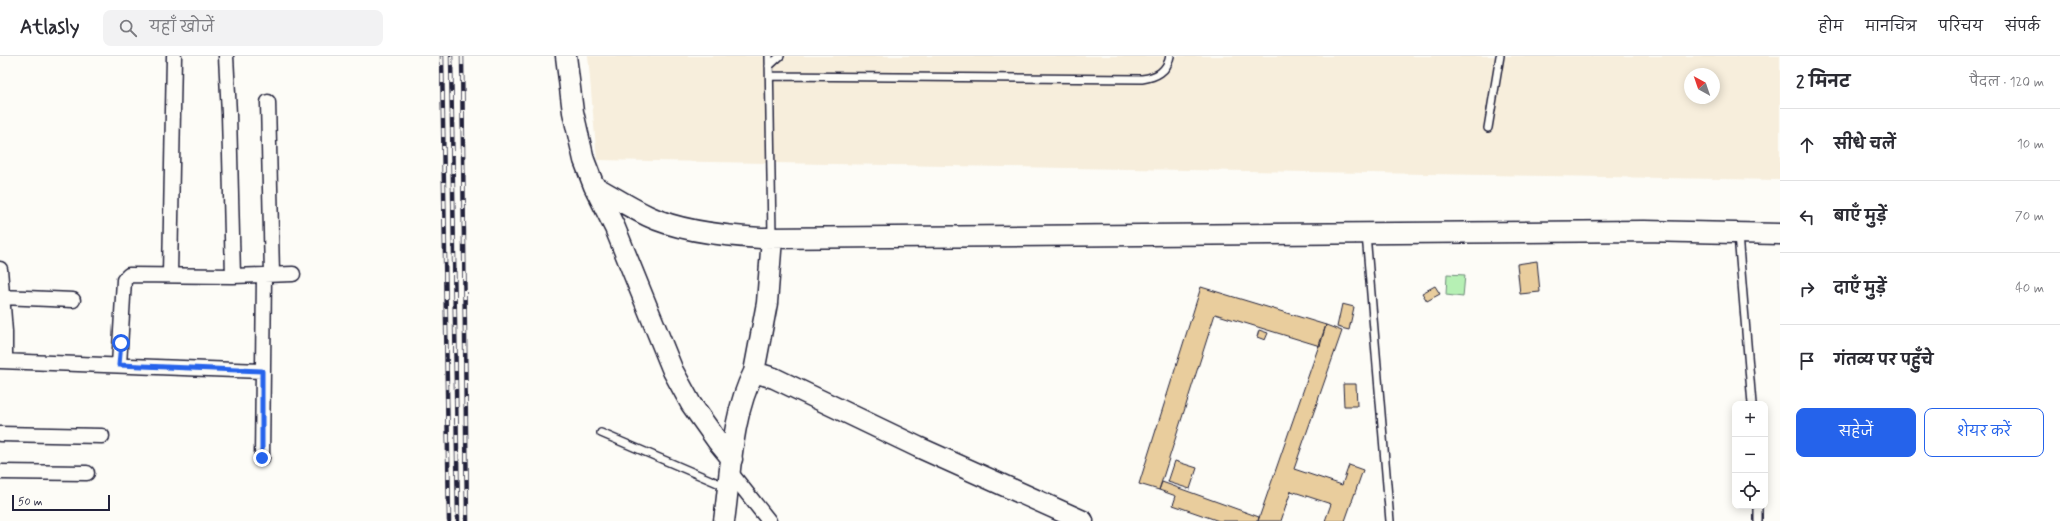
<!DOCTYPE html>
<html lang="hi">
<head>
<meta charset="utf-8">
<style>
	body { margin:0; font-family:Mynerve,"Playpen Sans Deva",sans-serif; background:#f2f2f3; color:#2b2b33 }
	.controls { position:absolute; right:12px; bottom:12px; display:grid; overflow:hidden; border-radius:8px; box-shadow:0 2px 10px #0003 }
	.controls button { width:36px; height:36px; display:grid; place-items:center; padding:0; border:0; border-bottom:1px solid #e1e1e2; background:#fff; color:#2b2b33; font:20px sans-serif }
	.compass { position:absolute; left:1684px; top:12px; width:36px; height:36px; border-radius:50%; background:#fff; box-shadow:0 2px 10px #0003; rotate:320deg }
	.scale { position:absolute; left:12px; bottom:10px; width:98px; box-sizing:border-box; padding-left:4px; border:2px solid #22223b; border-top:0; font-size:11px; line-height:14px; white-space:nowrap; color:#22223b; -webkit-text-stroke:3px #fdfcf7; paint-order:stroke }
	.stop { position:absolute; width:12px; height:12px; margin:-9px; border:3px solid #2563eb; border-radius:50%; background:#fff }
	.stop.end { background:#2563eb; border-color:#fff; box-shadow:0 1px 4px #0008 }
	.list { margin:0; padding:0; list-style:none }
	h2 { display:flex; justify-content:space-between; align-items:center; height:52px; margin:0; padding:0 16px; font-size:17px }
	h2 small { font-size:13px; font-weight:400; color:#7c7c81 }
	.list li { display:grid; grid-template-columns:26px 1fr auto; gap:12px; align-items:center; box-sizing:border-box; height:72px; padding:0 16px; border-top:1px solid #e1e1e2 }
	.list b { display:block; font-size:15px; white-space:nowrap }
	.list em { font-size:13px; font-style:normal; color:#7c7c81 }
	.actions { display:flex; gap:8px; padding:12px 16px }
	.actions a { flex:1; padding:9px 0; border:1px solid #2563eb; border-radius:8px; text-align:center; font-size:14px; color:#2563eb }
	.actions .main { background:#2563eb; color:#fff }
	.icon { flex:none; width:22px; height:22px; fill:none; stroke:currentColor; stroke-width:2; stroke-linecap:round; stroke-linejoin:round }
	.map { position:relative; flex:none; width:1780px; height:465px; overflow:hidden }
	header { display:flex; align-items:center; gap:24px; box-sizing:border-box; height:56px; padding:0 20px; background:#fff; border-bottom:1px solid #e1e1e2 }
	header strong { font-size:19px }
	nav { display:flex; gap:22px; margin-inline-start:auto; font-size:14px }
	.search { width:280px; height:36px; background:#f2f2f3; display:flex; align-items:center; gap:10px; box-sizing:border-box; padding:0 14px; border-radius:8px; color:#7c7c81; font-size:15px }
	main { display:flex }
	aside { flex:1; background:#fff }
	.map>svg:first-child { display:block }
</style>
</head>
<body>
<header>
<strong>Atlasly</strong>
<div class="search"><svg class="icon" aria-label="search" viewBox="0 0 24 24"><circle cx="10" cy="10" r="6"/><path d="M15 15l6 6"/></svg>यहाँ खोजें</div>
<nav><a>होम</a><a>मानचित्र</a><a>परिचय</a><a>संपर्क</a></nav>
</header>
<main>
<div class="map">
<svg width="1780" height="465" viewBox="0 0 1780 465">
	<rect width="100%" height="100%" fill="#fdfcf7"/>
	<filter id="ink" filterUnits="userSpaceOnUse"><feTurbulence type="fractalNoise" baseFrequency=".025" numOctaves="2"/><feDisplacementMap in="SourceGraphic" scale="8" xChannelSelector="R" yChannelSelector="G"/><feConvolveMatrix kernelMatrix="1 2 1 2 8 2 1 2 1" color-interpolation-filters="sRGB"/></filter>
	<g filter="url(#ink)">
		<path fill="#f7eedc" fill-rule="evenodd" d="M588,0h1192v124l-1183,-20zM1690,18h24v24h-24z"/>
		<path fill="#b6f0b4" stroke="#6c8978" d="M1447,218l18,1 -2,22 -17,-2z"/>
		<path fill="#e9cd9d" stroke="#22223b" d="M1537,205l3,31 -20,2 -3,-30z
			M1435,230l5,8 -13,7 -5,-8z
			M1201,231l125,38 -6,21 -105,-32 -56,176 -20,-6z
			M1342,248l12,3 -5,23 -12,-3z
			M1326,269l16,6 -48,138 48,16 7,-20 14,5 -18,51h-20l6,-17 -40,-13 -10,30h-23z
			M1259,274l9,3 -3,7 -8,-3z
			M1343,328h13l1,22h-13z
			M1175,405l22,7 -7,21 -22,-7z
			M1162,426l97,35 -1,4h-39l-46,-16 3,-9 -17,-6z"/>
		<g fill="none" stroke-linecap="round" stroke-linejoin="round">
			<defs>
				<path id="lane" d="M769,0l3,180
					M769,10l11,-10
					M770,20l372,3c14,-2 25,-7 28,-23
					M1488,72l12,-72
					M1366,178l24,287
					M1738,179l14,169
					M601,377l126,54
					M1758,450v15"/>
				<path id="street" d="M226,0l3,58 4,162
					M268,46l4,172
					M0,213l5,63v29
					M170,219l4,-219
					M2,241l71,3
					M0,305l262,10
					M119,309l5,-85 5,-5 104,1 60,-2
					M0,378l102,2
					M262,402l2,-183
					M0,416l87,1
					M731,417l38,48"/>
				<path id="secondary" d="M566,0l7,56 11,48 10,26 21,42 58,143 18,33 27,38 14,17
					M594,130c18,10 35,21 54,30 31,15 78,20 113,22l883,-7 136,3
					M754,316l13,-69 5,-65
					M724,465c7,-49 7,-105 30,-149l20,6 144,69 165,74"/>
			</defs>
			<use href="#lane" stroke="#22223b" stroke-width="10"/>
			<use href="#street" stroke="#22223b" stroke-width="17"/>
			<use href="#secondary" stroke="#22223b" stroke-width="23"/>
			<use href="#lane" stroke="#fdfcf7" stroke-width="7"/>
			<use href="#street" stroke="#fdfcf7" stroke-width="14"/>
			<use href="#secondary" stroke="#fdfcf7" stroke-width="20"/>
			<defs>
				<path id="rail" d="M442,0l7,465
					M451,0l7,465
					M462,0l5,465"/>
			</defs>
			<use href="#rail" stroke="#22223b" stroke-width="4.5"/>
			<use href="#rail" stroke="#fdfcf7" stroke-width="3" stroke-dasharray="9" stroke-linecap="butt"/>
		</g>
	</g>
	<g fill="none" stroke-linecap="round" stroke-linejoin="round" filter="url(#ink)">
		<path stroke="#2563eb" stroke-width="5" d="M121,287l-2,22 143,6v87"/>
	</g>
</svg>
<div class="controls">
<button>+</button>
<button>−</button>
<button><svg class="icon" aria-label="locate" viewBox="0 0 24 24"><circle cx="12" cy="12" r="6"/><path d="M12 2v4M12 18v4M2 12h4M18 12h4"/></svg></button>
</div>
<svg class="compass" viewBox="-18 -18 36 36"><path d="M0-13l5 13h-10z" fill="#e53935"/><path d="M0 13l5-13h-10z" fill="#7c7c81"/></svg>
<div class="scale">50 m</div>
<div class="stop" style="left:121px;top:287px"></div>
<div class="stop end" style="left:262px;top:402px"></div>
</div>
<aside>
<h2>2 मिनट<small>पैदल · 120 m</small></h2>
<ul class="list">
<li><svg class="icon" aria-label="ahead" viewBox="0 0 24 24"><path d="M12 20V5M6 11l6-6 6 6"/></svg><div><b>सीधे चलें</b></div><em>10 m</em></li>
<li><svg class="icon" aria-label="left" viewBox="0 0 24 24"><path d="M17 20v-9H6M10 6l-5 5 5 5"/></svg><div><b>बाएँ मुड़ें</b></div><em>70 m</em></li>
<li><svg class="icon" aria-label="right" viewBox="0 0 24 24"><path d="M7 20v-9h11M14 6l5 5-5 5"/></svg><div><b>दाएँ मुड़ें</b></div><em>40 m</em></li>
<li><svg class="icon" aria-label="arrive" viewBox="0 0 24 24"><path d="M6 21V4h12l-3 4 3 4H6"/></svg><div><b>गंतव्य पर पहुँचे</b></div></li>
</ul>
<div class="actions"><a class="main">सहेजें</a><a>शेयर करें</a></div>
</aside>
</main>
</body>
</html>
